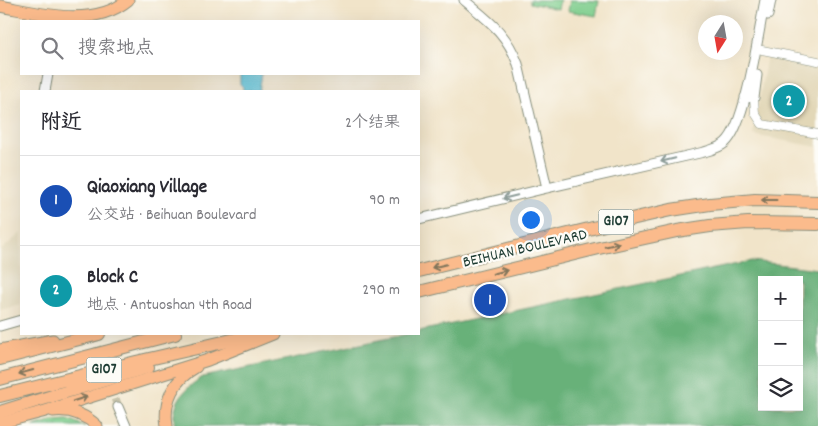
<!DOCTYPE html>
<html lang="zh">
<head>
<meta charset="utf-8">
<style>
	body { margin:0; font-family:Dekko,"LXGW WenKai TC",sans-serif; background:#f2f2f3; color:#2b2b33 }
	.controls { position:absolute; right:15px; bottom:15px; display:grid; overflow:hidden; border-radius:0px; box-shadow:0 5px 20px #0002 }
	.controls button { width:45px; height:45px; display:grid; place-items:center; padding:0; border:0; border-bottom:1px solid #e1e1e2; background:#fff; color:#2b2b33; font:25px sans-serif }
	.compass { position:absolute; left:698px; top:15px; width:45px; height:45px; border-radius:50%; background:#fff; box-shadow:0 5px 20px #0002; rotate:191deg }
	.you { position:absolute; left:530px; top:219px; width:18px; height:18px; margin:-12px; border:4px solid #fff; border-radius:50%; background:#1a73e8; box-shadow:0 0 0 8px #1a73e833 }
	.badge { display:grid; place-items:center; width:32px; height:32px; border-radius:50%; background:#db2777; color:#fff; font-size:16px; font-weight:700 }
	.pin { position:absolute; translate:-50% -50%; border:2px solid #fff; box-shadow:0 1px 5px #0006 }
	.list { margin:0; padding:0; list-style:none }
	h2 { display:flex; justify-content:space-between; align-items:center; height:65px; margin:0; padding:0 20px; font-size:21px }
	h2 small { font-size:16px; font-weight:400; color:#7c7c81 }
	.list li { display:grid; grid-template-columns:32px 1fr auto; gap:15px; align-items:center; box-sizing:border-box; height:90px; padding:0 20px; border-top:1px solid #e1e1e2 }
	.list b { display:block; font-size:19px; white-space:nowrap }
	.list p { margin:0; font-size:16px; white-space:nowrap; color:#7c7c81 }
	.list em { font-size:16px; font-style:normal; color:#7c7c81 }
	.icon { flex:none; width:28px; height:28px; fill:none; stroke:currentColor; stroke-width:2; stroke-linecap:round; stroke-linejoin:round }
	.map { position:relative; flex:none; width:818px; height:426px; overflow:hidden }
	.search { position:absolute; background:#fff; box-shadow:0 5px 20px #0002; left:20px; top:20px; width:400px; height:55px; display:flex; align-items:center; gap:12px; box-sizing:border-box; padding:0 18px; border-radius:0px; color:#7c7c81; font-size:19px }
	.panel { position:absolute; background:#fff; box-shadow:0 5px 20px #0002; left:20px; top:90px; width:400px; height:245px; border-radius:0px }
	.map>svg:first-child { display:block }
</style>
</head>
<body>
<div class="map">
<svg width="818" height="426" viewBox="0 0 818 426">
	<rect width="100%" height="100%" fill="#fdfcf7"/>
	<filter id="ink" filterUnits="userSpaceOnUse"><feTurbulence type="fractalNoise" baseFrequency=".02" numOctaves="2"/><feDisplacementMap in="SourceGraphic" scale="10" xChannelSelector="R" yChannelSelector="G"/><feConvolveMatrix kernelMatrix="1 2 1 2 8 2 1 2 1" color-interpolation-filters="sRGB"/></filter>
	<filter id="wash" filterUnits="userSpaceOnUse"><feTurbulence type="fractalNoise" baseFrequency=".0096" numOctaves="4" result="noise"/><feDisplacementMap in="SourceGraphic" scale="20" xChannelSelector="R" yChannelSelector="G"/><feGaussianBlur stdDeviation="1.12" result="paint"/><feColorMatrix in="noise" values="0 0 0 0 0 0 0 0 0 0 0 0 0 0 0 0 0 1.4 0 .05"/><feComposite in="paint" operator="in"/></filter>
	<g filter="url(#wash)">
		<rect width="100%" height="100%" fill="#f1e4c9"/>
		<path fill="#e2d7b7" d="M767,56l51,9v82l-65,-12z
			M21,233v72l-21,5v-59z"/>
		<path fill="#80ce8e" stroke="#508661" d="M530,0h30l-2,9 -28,-6z
			M570,0l29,1 -3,15 -28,-5z
			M67,419l18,7h-52l21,-6z"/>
		<path fill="#68b179" stroke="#447756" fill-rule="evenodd" d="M752,261l66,8v157h-643c-5,-22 10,-39 28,-49l205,-43h11v-3zM762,280h37v127h-37z"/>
		<path fill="#5fc5dc" stroke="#3f8188" d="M240,74h22l-3,17h-16v-4l-3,-3z"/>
	</g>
	<g filter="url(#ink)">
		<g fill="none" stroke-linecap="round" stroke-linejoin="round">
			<path stroke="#c7c3ab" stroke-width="9" stroke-dasharray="9 4.5" stroke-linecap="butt" d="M92,334l14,40
				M111,386l7,21"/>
			<defs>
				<path id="minor" d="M762,50l56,11
					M754,98l1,15 7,11 56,10"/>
				<path id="tertiary" d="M464,0c25,21 42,32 54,64l29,124
					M768,15l3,-15
					M45,91l3,-17
					M745,97l9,1 3,-23
					M419,219l128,-31 157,-36c7,-2 15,-4 21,-9 21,-17 34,-114 40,-143
					M0,326l21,-6
					M118,407l8,19"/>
				<path id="primary" d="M0,6c39,7 93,23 128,-6
					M0,350l53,-10
					M53,411c17,-2 32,4 44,15
					M0,423l42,-11 166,-52 65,-26
					M167,426c-4,-25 7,-47 29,-59"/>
				<path id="trunk" d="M419,271l194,-48 58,-13 39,-6 45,-4 63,2
					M419,292l180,-44 78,-17 33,-5 38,-3 70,1
					M0,359l99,-25
					M0,379l175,-45
					M0,396l136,-34 122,-28
					M0,412l148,-45"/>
			</defs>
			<use href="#minor" stroke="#88907e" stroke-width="9"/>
			<use href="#tertiary" stroke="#88907e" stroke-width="11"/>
			<use href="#primary" stroke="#88907e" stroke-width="13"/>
			<use href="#trunk" stroke="#88907e" stroke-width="14"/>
			<use href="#minor" stroke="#fff" stroke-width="8"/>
			<use href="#tertiary" stroke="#fff" stroke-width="9"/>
			<use href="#primary" stroke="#fbbb8c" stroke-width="11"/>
			<use href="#trunk" stroke="#fbbb8c" stroke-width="12"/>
		</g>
		<defs><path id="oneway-shaft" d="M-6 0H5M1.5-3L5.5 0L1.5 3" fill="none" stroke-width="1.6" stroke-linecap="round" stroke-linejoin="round" transform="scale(1.25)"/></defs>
		<g stroke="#8f9e9a">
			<use href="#oneway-shaft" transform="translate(668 160) rotate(167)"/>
			<use href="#oneway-shaft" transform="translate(510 197) rotate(166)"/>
		</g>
		<g stroke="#82765c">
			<use href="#oneway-shaft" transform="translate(769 200) rotate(180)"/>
			<use href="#oneway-shaft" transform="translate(612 245) rotate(-13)"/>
			<use href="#oneway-shaft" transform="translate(439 266) rotate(166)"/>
			<use href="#oneway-shaft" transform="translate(500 272) rotate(-13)"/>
			<use href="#oneway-shaft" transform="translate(26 372) rotate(165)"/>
			<use href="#oneway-shaft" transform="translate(80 399) rotate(-18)"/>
		</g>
	</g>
	<g text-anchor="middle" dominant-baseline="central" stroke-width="4.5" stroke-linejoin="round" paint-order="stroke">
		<g fill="#fdfcf7" stroke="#62766e" stroke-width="1">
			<rect x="598.5" y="209.5" width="35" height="25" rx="4"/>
			<rect x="86.5" y="357.5" width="35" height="25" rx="4"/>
		</g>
		<g font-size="15" font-weight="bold" fill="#1f3d34">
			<text x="616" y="222">G107</text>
			<text x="104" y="370">G107</text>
		</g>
		<g font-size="16" fill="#1f3d34" stroke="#fdfcf7">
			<text transform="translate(525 249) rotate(-13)">BEIHUAN BOULEVARD</text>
		</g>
	</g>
</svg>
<div class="controls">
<button>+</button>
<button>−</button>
<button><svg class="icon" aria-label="layers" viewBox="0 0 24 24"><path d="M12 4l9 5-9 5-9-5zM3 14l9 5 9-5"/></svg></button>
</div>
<svg class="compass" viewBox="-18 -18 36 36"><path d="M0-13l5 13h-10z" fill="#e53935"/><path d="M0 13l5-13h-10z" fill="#7c7c81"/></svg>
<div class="you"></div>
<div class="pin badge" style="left:490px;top:300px;background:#1a4fb4">1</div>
<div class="pin badge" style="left:789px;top:101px;background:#0f9aa8">2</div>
<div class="search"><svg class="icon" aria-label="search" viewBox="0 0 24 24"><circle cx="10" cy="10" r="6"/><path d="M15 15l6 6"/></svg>搜索地点</div>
<section class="panel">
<h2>附近<small>2个结果</small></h2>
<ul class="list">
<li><span class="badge" style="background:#1a4fb4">1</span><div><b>Qiaoxiang Village</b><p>公交站 · Beihuan Boulevard</p></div><em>90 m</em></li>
<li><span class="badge" style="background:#0f9aa8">2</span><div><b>Block C</b><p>地点 · Antuoshan 4th Road</p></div><em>290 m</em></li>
</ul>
</section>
</div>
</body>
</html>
